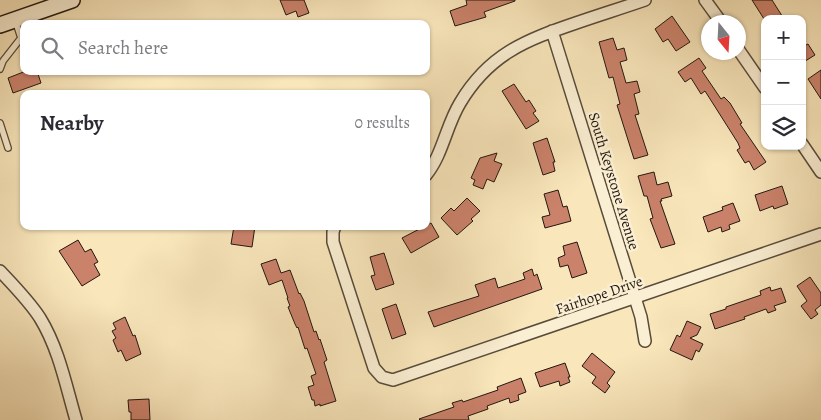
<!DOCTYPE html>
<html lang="en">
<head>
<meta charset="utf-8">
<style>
	body { margin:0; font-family:Alegreya,serif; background:#f7f7f7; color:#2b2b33 }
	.controls { position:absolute; right:15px; top:15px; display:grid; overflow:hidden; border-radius:10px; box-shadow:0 1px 4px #0004 }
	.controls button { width:45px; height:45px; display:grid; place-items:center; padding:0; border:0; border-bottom:1px solid #e1e1e2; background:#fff; color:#2b2b33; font:25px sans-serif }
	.compass { position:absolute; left:701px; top:15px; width:45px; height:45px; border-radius:50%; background:#fff; box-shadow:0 1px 4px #0004; rotate:162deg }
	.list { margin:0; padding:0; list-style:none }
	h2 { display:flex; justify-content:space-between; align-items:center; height:65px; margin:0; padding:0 20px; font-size:21px }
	h2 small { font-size:16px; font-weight:400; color:#7c7c81 }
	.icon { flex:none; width:28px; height:28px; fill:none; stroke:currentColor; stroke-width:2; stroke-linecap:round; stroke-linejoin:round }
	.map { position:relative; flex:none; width:821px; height:420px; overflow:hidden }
	.search { position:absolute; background:#fff; box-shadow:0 1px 4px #0004; left:20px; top:20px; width:410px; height:55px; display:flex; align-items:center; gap:12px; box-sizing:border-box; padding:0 18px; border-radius:10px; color:#7c7c81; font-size:19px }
	.panel { position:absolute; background:#fff; box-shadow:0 1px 4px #0004; left:20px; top:90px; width:410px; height:140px; border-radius:10px }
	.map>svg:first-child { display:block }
</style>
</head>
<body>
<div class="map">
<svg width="821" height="420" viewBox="0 0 821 420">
	<rect width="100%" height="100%" fill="#f9e6bb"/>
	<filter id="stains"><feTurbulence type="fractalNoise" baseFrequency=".004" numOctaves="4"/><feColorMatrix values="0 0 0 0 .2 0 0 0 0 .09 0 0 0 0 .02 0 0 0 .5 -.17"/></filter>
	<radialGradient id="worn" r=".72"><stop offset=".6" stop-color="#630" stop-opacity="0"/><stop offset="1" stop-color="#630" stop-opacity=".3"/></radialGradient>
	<path fill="#cb826b" stroke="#21170f" d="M280,0h24l5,13 -11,4 -2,-6 -10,4z
		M466,0h49v1l-31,11 2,5 -31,9 -5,-15 17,-6z
		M752,0h20l12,19h-20z
		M672,16l18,26 -14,9 -8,-12 -5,3 -8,-13z
		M613,38l4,12 7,-2 3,12 -7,2 6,21 11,-2 3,11 -6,2 5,20 -4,1 13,40 -14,4 -17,-54 3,-1 -7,-27 -4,1 -10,-36z
		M808,44l7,11 -13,8v-16z
		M699,58l7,10 -4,3 19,28 3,-2 6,6 12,20 -2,1 26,38 -12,8 -5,-9 -4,2 -8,-13 3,-2 -2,-5 -33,-52 -4,3 -10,-16 -6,4 -7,-10z
		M821,70v29l-13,-20z
		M26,71h11l4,12 -28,10 -5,-15z
		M514,84l12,18 3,-2 7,11 -3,2 6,8 -13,8 -24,-38z
		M547,138l8,24h-2l2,9 -12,4 -10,-32z
		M497,153l-3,8 8,3 -8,18 -7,-3 -4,10 -10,-4 2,-5 -4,-2 9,-20z
		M654,172l3,13 11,-3 4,14 -11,3 1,2h-2l15,43 -14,4 -11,-29 3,-1 -6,-22h-3l-6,-20z
		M782,186l6,18 -14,5 -1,-3 -13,5 -5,-16z
		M558,190l5,17 4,-1 4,15 -26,7 -3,-11 8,-2 -6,-21z
		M467,198l13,13 -9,8 2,2 -16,14 -16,-17 10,-10 3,3z
		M733,203l7,18 -11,4 1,4 -8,3 -1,-5 -13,5 -5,-15 20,-7 -1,-3z
		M431,223l8,14 -28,16 -9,-15z
		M234,226h21l-3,21 -21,-3z
		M78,240l7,12 6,-3 7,13 -4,2 6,11 -18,11 -23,-35z
		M577,242l10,31 -15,5 -4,-13 -8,2 -2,-9 7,-3 -2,-9z
		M384,253l10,31 -18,6 -5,-14 4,-1 -5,-18z
		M276,259l5,14 9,-3 9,24 1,-1 4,8 10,31 2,-1 3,9 1,-1 7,21 -3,2 12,39 -16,5v-2l-5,2 -1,-6h-2l-4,-13 6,-2 -3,-9 5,-2 -9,-26 -2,1 -7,-22 -1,1 -2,-4 -7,-17 2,-1 -3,-8h1l-6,-18 -13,5 -8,-21z
		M532,269l2,7 3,-2 5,15 -108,38 -6,-15 51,-16 -4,-11 20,-7 3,10 27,-9 -2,-6z
		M810,277l11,16v12l-6,5 3,4 -7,5 -10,-13 6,-5 -10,-15z
		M770,287l1,4 10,-3 5,14 -12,4 2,4 -8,3 -2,-4 -22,8 1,2 -30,10 -5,-15 16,-5v-2l35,-12 -1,-4z
		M396,304l10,30 -14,5 -10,-30z
		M125,317l8,19 2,-1 6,19 -15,7 -5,-11 -3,2 -5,-12 3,-2 -4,-7 4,-2 -3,-6z
		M687,321l14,6 -4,8 -7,3 13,6 -4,8 -3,-2 -4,10 -22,-10 7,-15 3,2z
		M592,353l23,19 -8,11 3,3 -5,7 -13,-10 4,-6 -14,-11z
		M565,363l5,14h-2l2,5 -10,4 -1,-5 -19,6 -5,-14z
		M521,378l5,14 -8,3 1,5 -9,3 -1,-5 -22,8 1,3 -20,7 1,4h-49l-1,-1 35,-12 -2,-4 10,-3 1,2 35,-12 -1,-3z
		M149,399l1,21h-19v-8h-2l-1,-12z"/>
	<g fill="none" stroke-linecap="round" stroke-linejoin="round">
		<defs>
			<path id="lane" d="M0,69l3,-8 18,-23 -6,-18
				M0,123l8,25"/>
			<path id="street" d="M705,0l16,22
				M552,31l89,286 4,24
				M738,49l27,39
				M802,144l19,28
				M426,175c17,-21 20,-49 34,-72 29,-49 66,-63 116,-80 23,-8 46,-15 69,-23
				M335,226l-2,6v10l41,126 8,9 11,3 428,-146
				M0,271c14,15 29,30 40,47 19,31 26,68 36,102"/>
			<path id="secondary" d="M0,25l72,-25"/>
		</defs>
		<use href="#lane" stroke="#574b3a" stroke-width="8"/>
		<use href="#street" stroke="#574b3a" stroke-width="14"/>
		<use href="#secondary" stroke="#21170f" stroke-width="18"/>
		<use href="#lane" stroke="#fbefd3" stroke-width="5.5"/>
		<use href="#street" stroke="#fbefd3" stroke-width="11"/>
		<use href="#secondary" stroke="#fbefd3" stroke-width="15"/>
	</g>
	<g text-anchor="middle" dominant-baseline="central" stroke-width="5" stroke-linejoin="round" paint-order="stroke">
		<g font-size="15" fill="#21170f" stroke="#fbefd3">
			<text transform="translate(614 181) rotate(73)">South Keystone Avenue</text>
			<text transform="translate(599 295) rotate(-19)">Fairhope Drive</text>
		</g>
	</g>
	<rect width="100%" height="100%" filter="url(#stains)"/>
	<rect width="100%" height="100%" fill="url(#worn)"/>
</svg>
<div class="controls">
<button>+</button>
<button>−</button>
<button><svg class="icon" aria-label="layers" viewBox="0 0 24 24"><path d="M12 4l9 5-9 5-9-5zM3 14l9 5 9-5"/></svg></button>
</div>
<svg class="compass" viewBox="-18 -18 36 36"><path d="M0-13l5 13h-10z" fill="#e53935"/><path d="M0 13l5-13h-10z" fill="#7c7c81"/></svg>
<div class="search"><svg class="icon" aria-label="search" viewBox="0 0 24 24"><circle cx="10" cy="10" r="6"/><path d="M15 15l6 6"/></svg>Search here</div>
<section class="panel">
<h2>Nearby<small>0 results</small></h2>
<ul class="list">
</ul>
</section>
</div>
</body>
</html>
